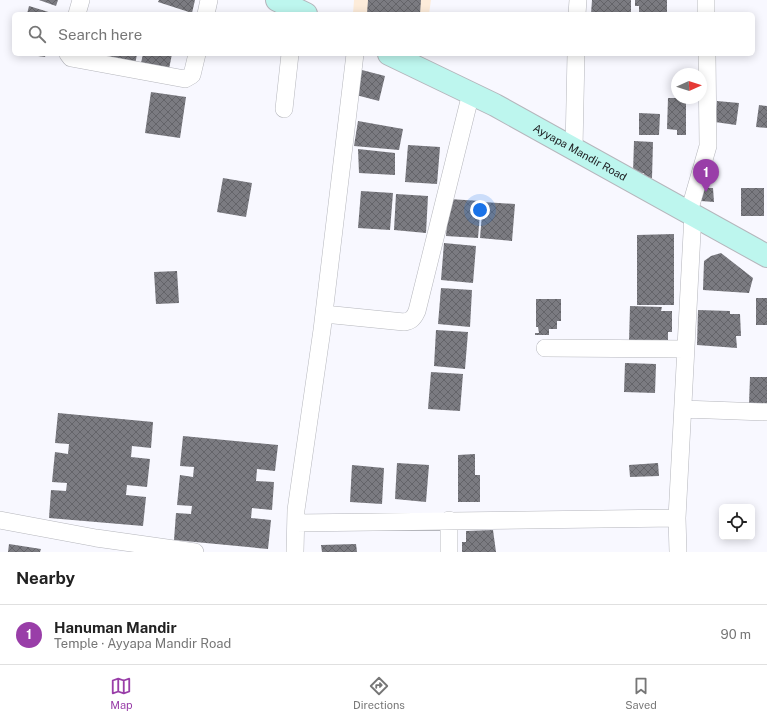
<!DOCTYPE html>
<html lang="en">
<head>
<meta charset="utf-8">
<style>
	body { margin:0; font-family:"Public Sans",sans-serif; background:#f2f2f2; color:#222 }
	.controls { position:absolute; right:12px; bottom:12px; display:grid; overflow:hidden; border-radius:6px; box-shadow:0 2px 10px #0003 }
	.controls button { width:36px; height:36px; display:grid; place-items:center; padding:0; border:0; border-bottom:1px solid #e0e0e0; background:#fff; color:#222; font:20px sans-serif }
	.compass { position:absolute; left:671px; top:68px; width:36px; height:36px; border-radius:50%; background:#fff; box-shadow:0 2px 10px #0003; rotate:87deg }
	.you { position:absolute; left:480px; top:210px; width:14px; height:14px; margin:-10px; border:3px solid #fff; border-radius:50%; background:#1a73e8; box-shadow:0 0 0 6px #1a73e833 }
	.badge { display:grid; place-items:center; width:26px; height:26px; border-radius:50%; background:#993ea8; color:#fff; font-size:13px; font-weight:700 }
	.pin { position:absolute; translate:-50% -33px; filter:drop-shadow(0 1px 2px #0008) }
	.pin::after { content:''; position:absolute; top:21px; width:14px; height:12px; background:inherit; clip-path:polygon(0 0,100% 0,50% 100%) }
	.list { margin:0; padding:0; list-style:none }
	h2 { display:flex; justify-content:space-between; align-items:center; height:52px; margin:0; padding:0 16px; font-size:17px }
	h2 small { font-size:13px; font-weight:400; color:#767676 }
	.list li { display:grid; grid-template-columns:26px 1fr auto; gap:12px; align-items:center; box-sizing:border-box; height:60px; padding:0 16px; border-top:1px solid #e0e0e0 }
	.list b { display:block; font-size:15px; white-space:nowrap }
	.list p { margin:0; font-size:13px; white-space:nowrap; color:#767676 }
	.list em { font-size:13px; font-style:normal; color:#767676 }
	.icon { flex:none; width:22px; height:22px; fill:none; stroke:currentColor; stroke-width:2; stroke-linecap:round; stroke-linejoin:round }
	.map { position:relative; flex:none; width:767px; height:552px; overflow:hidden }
	.search { position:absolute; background:#fff; box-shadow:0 2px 10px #0003; left:12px; right:12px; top:12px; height:44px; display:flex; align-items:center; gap:10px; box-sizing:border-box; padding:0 14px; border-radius:6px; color:#767676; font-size:15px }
	.sheet { height:112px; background:#fff }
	nav { display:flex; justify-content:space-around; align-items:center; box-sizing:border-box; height:56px; border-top:1px solid #e0e0e0; background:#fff; font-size:11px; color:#767676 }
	nav a { display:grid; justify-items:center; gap:2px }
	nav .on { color:#993ea8 }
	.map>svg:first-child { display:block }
</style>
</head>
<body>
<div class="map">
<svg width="767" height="552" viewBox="0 0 767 552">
	<defs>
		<pattern id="building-cross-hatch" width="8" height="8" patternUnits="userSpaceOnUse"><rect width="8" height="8" fill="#7b7b81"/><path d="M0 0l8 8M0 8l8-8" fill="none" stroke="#646469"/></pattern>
	</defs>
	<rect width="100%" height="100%" fill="#f8f8ff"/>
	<path fill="#fdecda" d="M354,0h77l-2,14h-76z"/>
	<path fill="url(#building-cross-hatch)" d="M39,0h19l-2,6z
		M159,0h36l-3,13 -34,-11z
		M368,0h53l-1,14h-53z
		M592,0h39v14h-40z
		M635,0h32v14h-28v-8h-4z
		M29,6l26,8h-28z
		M24,54h22l-1,3z
		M105,54h32l-2,11 -30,-7z
		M143,54h29l-3,15 -28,-6z
		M362,70l23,6 -6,25 -23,-6z
		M151,92l35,5 -6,41 -35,-5z
		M668,98h18v37h-9v-5l-10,-1z
		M717,101l22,2 -3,22 -21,-3z
		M759,105l8,1v22l-11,-1z
		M639,113l21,1 -1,21h-20z
		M358,121l45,8 -4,21 -45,-4z
		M634,141l19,1 -1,36h-9l1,-5h-11z
		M408,145l32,2 -3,37 -32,-2z
		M358,149l37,4v22l-36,-2z
		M223,178l29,5 -6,34 -29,-5z
		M697,188h16l1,14 -13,-1z
		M741,188h23v28h-23z
		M361,191l32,2 -3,37 -32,-2z
		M396,194l32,2 -2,37 -32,-3z
		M449,199l32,2 -3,37 -32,-2z
		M483,202l32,2 -3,37 -32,-3z
		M674,234v71h-37v-70z
		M444,243l32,3 -3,37 -32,-3z
		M721,253l32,25 -4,15 -46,-3 1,-29 7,-5z
		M177,271l2,32 -23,1 -2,-32z
		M441,288l31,2 -2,37 -32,-3z
		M756,298h11v27h-11z
		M536,299h25v22h-4v8h-8v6h-14v-2h4l-1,-6h-2z
		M630,306l32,1 -1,4h11v21h-4v13l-39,-3z
		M698,310l32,1v3h10l1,22h-5l1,12 -40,-3z
		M436,330l32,2 -3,37 -31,-3z
		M625,363l31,1 -1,29 -31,-1z
		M431,372l32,2 -3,37 -32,-2z
		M750,377h17v28l-18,-1z
		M58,413l95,9 -2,26 -19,-2 -1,11 19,2 -3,28 -20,-2 -1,10 20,2 -3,29 -94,-8 2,-28 15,1 1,-8 -15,-1 3,-30 13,2 1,-10 -14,-1z
		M183,436l95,9 -3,26 -18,-2 -1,12 18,1 -2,28 -20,-2 -1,10 20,2 -3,29 -94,-9 2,-27 15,1 1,-8 -15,-1 3,-30 13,2 1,-10 -14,-1z
		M475,454v21h5v27h-22v-47z
		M397,463l32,2 -3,37 -31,-3z
		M658,463l1,13 -29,1 -1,-12z
		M352,465l32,3 -2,36 -32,-2z
		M493,530l3,22h-34v-10h4v-11z
		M9,544l32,5 -1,3h-32z
		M356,544l1,8h-35l-1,-7z"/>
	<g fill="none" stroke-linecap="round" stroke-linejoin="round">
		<defs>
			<path id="street" d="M706,0v14
				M77,14l4,-14
				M206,14l3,-14
				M577,14l1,-14
				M68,54l3,4 114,21 7,-4 5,-21
				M284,109l6,-55
				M574,148l2,-94
				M689,212l19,-66 -1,-92
				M324,314l80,8c7,-1 10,-4 13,-11l54,-218
				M545,348l141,1
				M683,409l84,3
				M677,518l1,34
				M0,520l96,18 99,14
				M296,523l381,-5 16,-304
				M295,552l1,-42 26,-180 33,-276
				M449,552v-32"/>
			<g id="secondary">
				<path d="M277,0l29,14"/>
				<path id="s1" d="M389,54l106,51 272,151"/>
			</g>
		</defs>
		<use href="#street" stroke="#b5b6bc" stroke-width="18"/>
		<use href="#secondary" stroke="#b5b6bc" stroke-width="24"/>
		<use href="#street" stroke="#fff" stroke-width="17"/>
		<use href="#secondary" stroke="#bdf6ee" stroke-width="22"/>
	</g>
	<g text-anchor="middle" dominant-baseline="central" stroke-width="3" stroke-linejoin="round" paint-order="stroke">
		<g font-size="11" fill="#1d1d20" stroke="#fff">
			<text stroke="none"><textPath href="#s1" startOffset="215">Ayyapa Mandir Road</textPath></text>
		</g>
	</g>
</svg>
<div class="controls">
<button><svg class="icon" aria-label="locate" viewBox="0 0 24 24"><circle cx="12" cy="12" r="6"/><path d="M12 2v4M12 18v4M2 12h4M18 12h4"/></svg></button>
</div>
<svg class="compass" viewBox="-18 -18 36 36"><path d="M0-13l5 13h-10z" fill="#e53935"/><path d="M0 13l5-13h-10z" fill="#767676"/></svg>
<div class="you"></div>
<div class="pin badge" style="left:706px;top:192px">1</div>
<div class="search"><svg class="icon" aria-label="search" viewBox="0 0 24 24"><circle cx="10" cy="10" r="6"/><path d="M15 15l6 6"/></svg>Search here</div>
</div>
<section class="sheet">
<h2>Nearby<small></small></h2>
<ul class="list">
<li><span class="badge">1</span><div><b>Hanuman Mandir</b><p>Temple · Ayyapa Mandir Road</p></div><em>90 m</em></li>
</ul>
</section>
<nav>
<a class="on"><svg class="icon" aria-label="map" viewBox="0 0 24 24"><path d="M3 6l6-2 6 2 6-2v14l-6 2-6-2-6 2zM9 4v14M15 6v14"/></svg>Map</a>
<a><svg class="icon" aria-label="directions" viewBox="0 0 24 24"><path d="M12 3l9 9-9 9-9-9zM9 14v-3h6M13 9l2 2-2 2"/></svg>Directions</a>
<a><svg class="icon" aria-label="saved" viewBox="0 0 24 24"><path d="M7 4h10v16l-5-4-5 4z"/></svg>Saved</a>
</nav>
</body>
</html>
